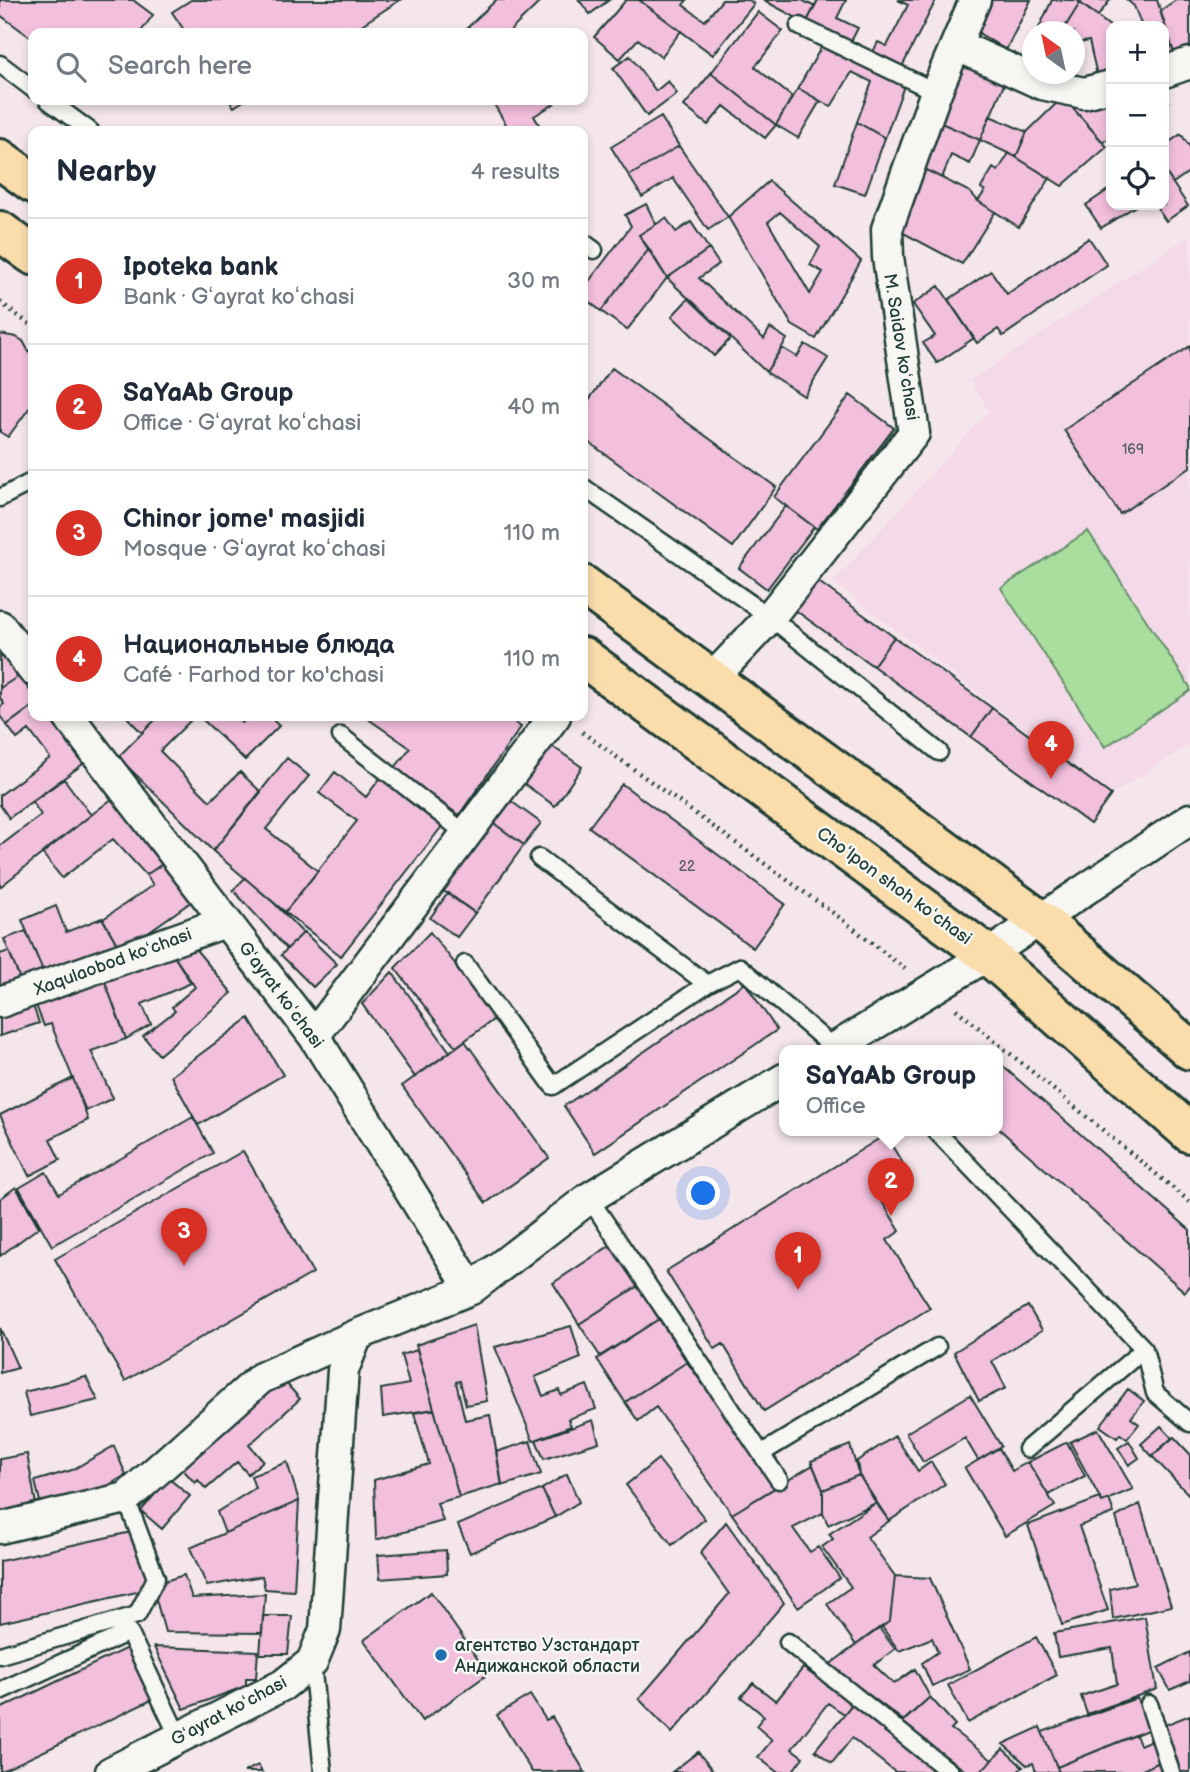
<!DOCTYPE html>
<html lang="en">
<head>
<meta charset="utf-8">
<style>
	body { margin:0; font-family:"Balsamiq Sans",sans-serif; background:#f2f2f3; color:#1f2937 }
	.controls { position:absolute; right:21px; top:21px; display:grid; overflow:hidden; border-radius:14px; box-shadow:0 4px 10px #0003 }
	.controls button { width:63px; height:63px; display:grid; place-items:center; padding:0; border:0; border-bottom:2px solid #e0e1e3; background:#fff; color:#1f2937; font:35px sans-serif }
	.compass { position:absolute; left:1022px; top:21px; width:63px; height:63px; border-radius:50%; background:#fff; box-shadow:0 4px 10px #0003; rotate:327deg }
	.you { position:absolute; left:704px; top:1194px; width:24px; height:24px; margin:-18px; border:5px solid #fff; border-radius:50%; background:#1a73e8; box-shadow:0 0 0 10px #1a73e833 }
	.badge { display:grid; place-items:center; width:46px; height:46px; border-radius:50%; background:#d93025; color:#fff; font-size:23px; font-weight:700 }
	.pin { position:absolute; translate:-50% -58px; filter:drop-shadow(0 2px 4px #0008) }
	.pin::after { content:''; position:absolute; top:37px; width:24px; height:21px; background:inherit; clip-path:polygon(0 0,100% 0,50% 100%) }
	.popup { position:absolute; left:779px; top:1045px; width:224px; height:91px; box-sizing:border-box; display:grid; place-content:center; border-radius:14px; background:#fff; filter:drop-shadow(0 2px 5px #0005); font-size:23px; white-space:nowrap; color:#747a83 }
	.popup b { font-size:26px; color:#1f2937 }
	.popup::after { content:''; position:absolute; left:50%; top:100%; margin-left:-14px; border:14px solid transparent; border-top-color:#fff }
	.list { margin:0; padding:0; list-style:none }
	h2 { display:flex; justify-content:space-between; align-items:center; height:91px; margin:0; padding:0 28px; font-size:30px }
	h2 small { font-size:23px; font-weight:400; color:#747a83 }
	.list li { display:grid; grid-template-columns:46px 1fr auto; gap:21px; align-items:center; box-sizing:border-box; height:126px; padding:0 28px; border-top:2px solid #e0e1e3 }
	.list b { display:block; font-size:26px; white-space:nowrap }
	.list p { margin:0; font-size:23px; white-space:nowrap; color:#747a83 }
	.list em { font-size:23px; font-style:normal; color:#747a83 }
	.icon { flex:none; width:38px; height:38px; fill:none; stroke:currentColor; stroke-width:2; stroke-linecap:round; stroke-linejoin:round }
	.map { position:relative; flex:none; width:1190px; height:1772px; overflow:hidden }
	.search { position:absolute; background:#fff; box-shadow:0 4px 10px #0003; left:28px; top:28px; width:560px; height:77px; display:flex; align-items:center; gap:18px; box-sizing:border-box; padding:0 24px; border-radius:14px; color:#747a83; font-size:26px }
	.panel { position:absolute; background:#fff; box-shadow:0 4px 10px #0003; left:28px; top:126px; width:560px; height:595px; border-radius:14px }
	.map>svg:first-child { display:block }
</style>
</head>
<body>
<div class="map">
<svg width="1190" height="1772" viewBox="0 0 1190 1772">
	<rect width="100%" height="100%" fill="#f5e6ec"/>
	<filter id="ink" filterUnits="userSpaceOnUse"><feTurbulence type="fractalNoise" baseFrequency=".0143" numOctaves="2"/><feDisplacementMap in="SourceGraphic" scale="14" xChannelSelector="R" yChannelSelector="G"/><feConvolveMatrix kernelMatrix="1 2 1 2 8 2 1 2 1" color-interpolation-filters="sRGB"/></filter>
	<g filter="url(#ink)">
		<path fill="#f4dae8" d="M1190,235v509l-79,51 -278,-213 156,-171 -19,-30z"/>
		<path fill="#aade9f" stroke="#648e6a" stroke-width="2" d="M1088,531l102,156v4l-85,56 -104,-159z"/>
		<path fill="#f2bfdd" stroke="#1f3d34" stroke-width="2" fill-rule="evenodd" d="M0,0h133l20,15 -13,18h-107v6l-33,-24z
			M191,0h209l-51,33h-163l-14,-21z
			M496,0h46l-34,33h-46z
			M579,0h30l-19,14z
			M626,0h13l42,31 -20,26 -23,-18 -18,20 -26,-22z
			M639,0h48l-4,5 22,16 17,-21h27l5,4 -41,51z
			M763,0h39l13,7 -9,16z
			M818,0h28l-9,18 21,10 -10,19 -42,-24z
			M898,0h38l-36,71 -29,-15 7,-14 9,4 21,-41z
			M989,0h42l-25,50 -29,-18z
			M1052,0h25l3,3 -18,29h-25z
			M1083,0h27l-12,16 -18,-13z
			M1127,0h30l20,62 -13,4v-40h-22l-8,-20z
			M1176,0h14v55l-13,7 -17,-51z
			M1080,3l31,24v54l-12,3 -10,-43 -10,2 -5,7v-18h-12z
			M758,12l25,19 -28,36 37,30 -16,28 -65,-52z
			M1032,40v26l-9,-6z
			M823,44l82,39 -20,55 -28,-16 15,-40 -20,-10 -21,35 -33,-19z
			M967,55l42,18 -29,67 -41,-18z
			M630,56l26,35 12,-10 9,13 -30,22 -34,-48z
			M711,73l65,52 -11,13 -41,-32 -16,19 -24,-19z
			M1164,84l5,18 -5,1z
			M798,88l22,13 -22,37 -22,-13z
			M1111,91v48l-9,2 -39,-44z
			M1063,97l44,50 -45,39 -46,-29 11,-25z
			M229,100h16l-11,7z
			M494,100h57l3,4 -20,12 9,15h-33l-18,-30z
			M990,116l37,16 -11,25 -36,-17z
			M661,117l18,29 -50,30 -18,-29z
			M857,122l28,16 -20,56 -30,-10z
			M939,122l41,18 -10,24 -19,-9 -9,23 -22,-11z
			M1181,134l9,13v24l-17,12 -9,-13v-24z
			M679,146l49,71 -20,13 -35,-52 -31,19 -13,-21z
			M1009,153l41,25 -31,49 -41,-26 7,-10 -4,-3 12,-20 5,3z
			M920,167l50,25 8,9 17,11 -33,52 -68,-36z
			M1164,170l24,36 -22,15 -11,-16h9z
			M769,181l92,80 -45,78 -24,-14 -64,-108zM780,212l40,35 -10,18 13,7 -13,22 -42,-72z
			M1111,188v17h26l-36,23 -15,-23z
			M646,204l10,20 -17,11 10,14 -48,62 -18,-14v-8l48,-63 -6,-11z
			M666,218l10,14 15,-10 18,27 -42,29 -28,-43z
			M1089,238l18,27 -104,71 -5,-7 -21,14 -29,-43 43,-29 16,23z
			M649,249l18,29 -40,52 -26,-19z
			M709,249l10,15 -20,14 65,61 6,-11 17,11 -21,33 -99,-94z
			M939,286l35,52 -37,25 -14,-20 12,-7 -22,-32z
			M689,298l42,40 -17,18 -42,-40z
			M0,334l16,3 7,4 10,18v44l-25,34 -8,-5z
			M805,344l23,14 -24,38 -38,-24 16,-24 15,9z
			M1190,346v121l-70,47 -56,-84z
			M612,368l164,119 -43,60 -150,-109v-30z
			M850,395l44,33 -77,101 -43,-32z
			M786,506l28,21 -47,62 -28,-21z
			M816,580l78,57 -21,29 -78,-56z
			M894,637l98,71 -21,29 -98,-71z
			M1,650l18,26 -19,12v-37z
			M19,676l14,19v11l-26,19 -7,-9v-9l4,-3 -4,-6v-10z
			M33,706v10h15l35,48 -74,54 -9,-13v-10l50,-37 -21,-28 -12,9 -10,-14z
			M992,708l119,87 -21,29 -119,-87z
			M126,716h33l-17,17z
			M159,716h36l-35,35 50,50 30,-29 21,20 -48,59 -95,-94z
			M199,716h36l7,7 8,-7h19l10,10 -34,34z
			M364,716h142l15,11 -62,88 -65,-46 16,-21z
			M546,742l36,25 -27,39 -36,-26z
			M287,758l22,18 -43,53 52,42 -33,41 -72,-61z
			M335,772l31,25 15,-20 62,48 -102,131 -56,-44 72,-91 -38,-28z
			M64,779l27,36 -91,72v-41l41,-31 -9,-13z
			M622,784l163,120 -32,44 -164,-121z
			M113,798l55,62 -22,15 -33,-36 -51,39 -20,-25z
			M508,799l33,24 -17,22 -32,-23z
			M492,822l32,23 -49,68 -33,-23z
			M172,858l26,39 -77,54 -18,-32 50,-34 -7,-10z
			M245,878l30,26 28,29 -16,16 -54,-59z
			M448,893l27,20 -18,24 -27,-19z
			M56,906l10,26 36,-14 19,33 -74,30 -25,-61z
			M26,931l18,42 -23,9 -17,-43z
			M304,932l33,32 -24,23 -32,-32z
			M430,932l67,85 -41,30 -61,-79z
			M188,940l44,53 -73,62 -16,-19 32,-25 -3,-4 23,-20 -23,-34z
			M9,951l12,31 -21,6v-34z
			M172,953l19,30 -49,21 9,20 -25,15 -23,-63z
			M392,972l58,80 -35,25 -53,-73z
			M103,976l23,63 -35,12 22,47 -27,13 -35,-87 -7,2 -10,-26z
			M745,983l32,47 -182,123 -31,-47z
			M30,997l9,26 -39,13v-29z
			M249,1018l34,57 -85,50 -27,-49z
			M465,1041l84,117 -63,45 -84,-117z
			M998,1062l192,168v56l-5,6 -187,-164z
			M73,1078l15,42 -38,19 10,21 -31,16 -29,-61z
			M193,1117l20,36 -161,93 -33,-58 27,-16 13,22z
			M885,1135l24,38 -32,20 23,38 -13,9 43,68 -166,103 -41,-67 -8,5 -49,-78z
			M243,1151l70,122 -188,108 -70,-122z
			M16,1187l23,40 -39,29v-57z
			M611,1245l27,41 -59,38 -26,-41z
			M638,1286l21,33 -59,37 -21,-32z
			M1028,1306l14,24 -50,31 14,27 -27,13 -25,-49z
			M659,1319l28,43 -62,40 -28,-43z
			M474,1325l13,76 -21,4 -6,-24 -4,1 9,38 25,-5 12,69 -43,13 -43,-152z
			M571,1326l10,32 -46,19 8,19 16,-6 2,5 26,-10 9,24 -28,10 3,7 -38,15 -38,-94z
			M0,1328l18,40 -18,5z
			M417,1350l17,59 -51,8 -2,-28 28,-5 -8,-29z
			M687,1362l89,125 -44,27 -76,-107 -18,14 -13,-19z
			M279,1375l21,24 -51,46 14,16 -15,13 -11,-12 -31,27 -8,-9 -3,3 -16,-18z
			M86,1377l12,23 -68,16 -6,-24z
			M1128,1389l16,12 -13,17 8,6 -12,15 -7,-5 -3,4 -17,-12z
			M970,1395l31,51 -23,14 -13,-22 -42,24 -17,-29z
			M434,1409l25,88 -22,6 6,18 -67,19 -2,-60 55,-16 -15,-51z
			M593,1420l6,22 -55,17 -8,-19z
			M1161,1426l11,12 -20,18 -11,-12z
			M1098,1429l35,60 -31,13 -32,-60z
			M895,1436l23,35 13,-9 14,22 -56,37 -30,-46 -2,-14z
			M1174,1437l16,17v37l-2,3 -36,-38z
			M530,1441l11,33 -39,12 -6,-34z
			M1129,1441l10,17 -10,7 -11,-17z
			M1067,1442l18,34 -37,19 -20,-33z
			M850,1445l9,30 -36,15 -12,-29z
			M114,1446l12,29 -43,25 -41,10 -7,-29 37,-11z
			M999,1448l13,23 16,-9 27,44 -50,30 -40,-68z
			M27,1454l10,56 -37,7v-58z
			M658,1459l47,60 -33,26 -46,-60z
			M287,1462l12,39 -74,32 -8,-21 38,-24 -4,-12z
			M813,1465l10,25v23l-30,15 17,24 8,-5 22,31 -42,29 -66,-93z
			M567,1474l12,28 -24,15 -13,-28z
			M859,1475l17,28 -48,22 -5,-12v-23z
			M168,1478l22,18 -28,33 -21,-18z
			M542,1489l13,28 -85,36 -12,-28z
			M1100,1498l2,4 7,-3 5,14 -35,13 29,84 -46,15 -34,-100z
			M299,1501l-5,90 -29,-2 -3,-13 -55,10 -17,-38z
			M876,1503l13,18 -22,16 28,39 -5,45 -34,24 -29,-41 24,-17 -29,-40 11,-8 -4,-5z
			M1140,1504l31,102 -58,13 -3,-30 25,-6 -19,-66z
			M726,1522l58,81 -112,130 -33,-34 90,-105 -29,-41z
			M136,1531l14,58 -150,34v-62z
			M446,1550l1,24 -67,5 -2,-24z
			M184,1575l8,23 73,-4 -3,39 -97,-1 -13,-47z
			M895,1576l35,2 40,91 -38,17 -10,-23 16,-11 -6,-14 -33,13 -17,-24 8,-6z
			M431,1592l57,82 -66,47 -58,-81z
			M263,1616h29l-4,38h-28z
			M1145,1617l12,72 -70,25 -6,-18 36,-12 -5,-36 -54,9 -4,-24z
			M879,1628l16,21 -21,16 20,19 21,-15 15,28 -26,24 -75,-56z
			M1036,1637l21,38 -89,48 -20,-38z
			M131,1646l25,52 -156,74v-63z
			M154,1647l104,4 -2,27h-10v8l-62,23z
			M1190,1652v29l-20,9 -12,-22z
			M803,1668l50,35 -9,11 -16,-11 -36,46 11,8 -11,15h-15l-19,-15 14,-17 -16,-14 8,-10 -23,-19 12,-14 23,18z
			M530,1695l16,25 6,-3 33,55h-53l-35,-57z
			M930,1697l25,28 -4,4 41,31 -12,12h-13l-66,-49z
			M1137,1698l13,31 -93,38 -15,-35z
			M853,1703l81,64 -5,5h-34l-43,-34 -20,25 -17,-13z
			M1190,1715v57h-13l-15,-46z
			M1040,1727l2,5 17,40h-23l-3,-9 -6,2 -24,-21z
			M1136,1735l4,10 16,-7 8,22 -26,12h-79l-2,-5z
			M1003,1749l20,18 -6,5h-37z
			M698,1752l16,20h-42z
			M1164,1760l4,12h-30z
			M258,1765l4,7h-18z"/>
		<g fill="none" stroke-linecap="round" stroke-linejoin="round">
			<defs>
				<path id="service" d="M799,26l137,66
					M0,64l33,25
					M48,100l42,31
					M583,242l11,8
					M583,487l187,130 169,135
					M0,498l33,-17
					M341,736l125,98
					M539,858l168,126 33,-17 94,81
					M465,964l88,122 154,-102
					M935,1130l209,219 -117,100
					M589,1198l190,282
					M1144,1349l11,44 35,30
					M762,1453l175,-106
					M123,1625l6,7 50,106
					M788,1642l162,130
					M0,1655l137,-40 19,-37 -30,-80
					M312,1662l11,110
					M0,1691l129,-59
					M1149,1704l22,68"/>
				<path id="minor" d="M956,45l86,39 42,9 27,-7
					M1164,72l26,-9
					M0,626l33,44
					M712,679l58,-62 144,-184 -26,-176 -1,-28 49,-137 39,-92
					M68,716l246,320 157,253
					M0,1002l225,-80
					M314,1036l241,-320
					M832,1050l156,-95 202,-136
					M0,1528l126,-30 135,-120 96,-43
					M111,1772l172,-87 29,-23 13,-32 18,-260 14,-35 114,-46 118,-91 195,-119"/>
				<path id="primary" d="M0,159l33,24
					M0,231l33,24
					M583,585l457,335 150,130
					M583,657l405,298 202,178"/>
			</defs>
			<use href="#service" stroke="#1f3d34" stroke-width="21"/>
			<use href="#minor" stroke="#1f3d34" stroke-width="35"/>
			<use href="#primary" stroke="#1f3d34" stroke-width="44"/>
			<path stroke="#1f3d34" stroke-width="4.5" stroke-dasharray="2 5" stroke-linecap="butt" d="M0,302l33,25
				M582,732l258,186 65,51
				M956,1009l234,193"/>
			<use href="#service" stroke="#f6f6f2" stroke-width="16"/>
			<use href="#minor" stroke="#f6f6f2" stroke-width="30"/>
			<use href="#primary" stroke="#faddab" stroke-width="38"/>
		</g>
	</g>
	<circle fill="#1f6fb2" stroke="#f6f6f2" stroke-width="2.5" cx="441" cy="1655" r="7"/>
	<g text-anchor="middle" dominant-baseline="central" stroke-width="5" stroke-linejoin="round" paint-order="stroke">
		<g font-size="14" fill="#545e5e">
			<text x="1133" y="449">169</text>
			<text x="687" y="866">22</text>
		</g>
		<g font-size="18" fill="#1f3d34" stroke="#f6f6f2">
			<text transform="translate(901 347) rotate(81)">M. Saidov koʻchasi</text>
			<text transform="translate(894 886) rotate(36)">Choʻlpon shoh koʻchasi</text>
			<text transform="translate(113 962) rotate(-20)">Xaqulaobod koʻchasi</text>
			<text transform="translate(281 995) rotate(53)">Gʻayrat koʻchasi</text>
			<text transform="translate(229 1711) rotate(-28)">Gʻayrat koʻchasi</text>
		</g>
		<g font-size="18" fill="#1f3d34" stroke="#f6f6f2" text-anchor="start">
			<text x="455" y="1645">агентство Узстандарт<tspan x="455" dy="21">Андижанской области</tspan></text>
		</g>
	</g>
</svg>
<div class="controls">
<button>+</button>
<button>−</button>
<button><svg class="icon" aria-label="locate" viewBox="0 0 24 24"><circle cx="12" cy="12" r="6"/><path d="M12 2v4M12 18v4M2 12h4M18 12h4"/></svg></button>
</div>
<svg class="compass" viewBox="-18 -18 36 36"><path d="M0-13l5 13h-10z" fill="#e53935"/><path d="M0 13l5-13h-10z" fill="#747a83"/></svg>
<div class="you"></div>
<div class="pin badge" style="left:798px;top:1290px">1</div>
<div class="pin badge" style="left:891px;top:1216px">2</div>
<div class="popup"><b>SaYaAb Group</b>Office</div>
<div class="pin badge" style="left:184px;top:1266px">3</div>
<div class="pin badge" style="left:1051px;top:779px">4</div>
<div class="search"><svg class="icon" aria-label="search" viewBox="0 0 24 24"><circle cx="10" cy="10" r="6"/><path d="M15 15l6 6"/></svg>Search here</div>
<section class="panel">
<h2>Nearby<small>4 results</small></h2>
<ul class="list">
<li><span class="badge">1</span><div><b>Ipoteka bank</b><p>Bank · Gʻayrat koʻchasi</p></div><em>30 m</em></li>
<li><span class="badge">2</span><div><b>SaYaAb Group</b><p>Office · Gʻayrat koʻchasi</p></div><em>40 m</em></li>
<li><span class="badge">3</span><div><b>Chinor jome' masjidi</b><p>Mosque · Gʻayrat koʻchasi</p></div><em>110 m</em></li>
<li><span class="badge">4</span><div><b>Национальные блюда</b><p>Café · Farhod tor ko'chasi</p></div><em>110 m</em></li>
</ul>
</section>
</div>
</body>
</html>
